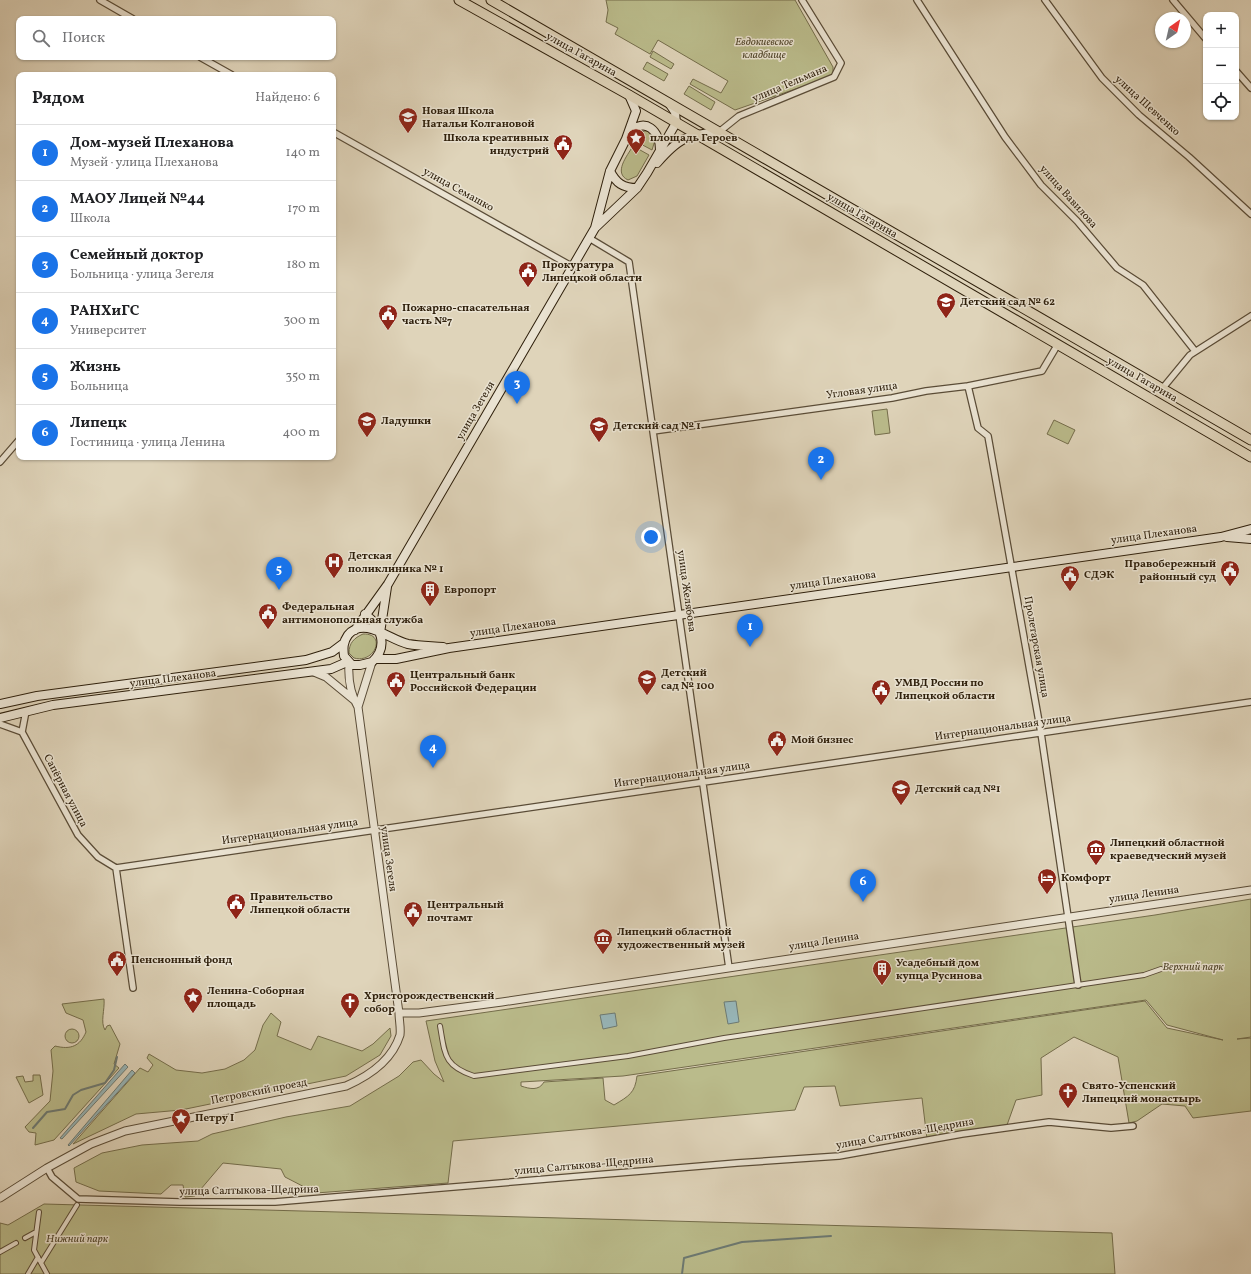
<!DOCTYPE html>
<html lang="ru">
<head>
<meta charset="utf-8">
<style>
	body { margin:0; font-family:Vollkorn,serif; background:#f6f6f6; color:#202124 }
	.controls { position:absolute; right:12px; top:12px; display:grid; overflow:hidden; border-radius:8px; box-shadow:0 1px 3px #0004 }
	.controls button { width:36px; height:36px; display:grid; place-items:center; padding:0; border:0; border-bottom:1px solid #e0e0e0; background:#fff; color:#202124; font:20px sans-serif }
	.compass { position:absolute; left:1155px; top:12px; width:36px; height:36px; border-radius:50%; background:#fff; box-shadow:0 1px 3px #0004; rotate:34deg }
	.you { position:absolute; left:651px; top:537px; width:14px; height:14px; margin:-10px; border:3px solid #fff; border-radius:50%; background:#1a73e8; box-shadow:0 0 0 6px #1a73e833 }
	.badge { display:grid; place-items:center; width:26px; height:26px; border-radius:50%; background:#1a73e8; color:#fff; font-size:13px; font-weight:700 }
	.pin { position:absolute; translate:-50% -33px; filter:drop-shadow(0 1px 2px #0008) }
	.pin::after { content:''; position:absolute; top:21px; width:14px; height:12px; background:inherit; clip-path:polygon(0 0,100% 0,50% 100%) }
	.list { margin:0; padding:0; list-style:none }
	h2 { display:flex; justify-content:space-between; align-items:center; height:52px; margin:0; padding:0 16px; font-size:17px }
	h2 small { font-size:13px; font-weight:400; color:#757577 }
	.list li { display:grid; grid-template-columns:26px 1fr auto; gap:12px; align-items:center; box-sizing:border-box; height:56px; padding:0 16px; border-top:1px solid #e0e0e0 }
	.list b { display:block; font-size:15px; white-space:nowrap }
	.list p { margin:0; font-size:13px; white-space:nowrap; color:#757577 }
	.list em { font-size:13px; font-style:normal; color:#757577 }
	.icon { flex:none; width:22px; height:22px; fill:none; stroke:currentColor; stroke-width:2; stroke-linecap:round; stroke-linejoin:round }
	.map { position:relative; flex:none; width:1251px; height:1274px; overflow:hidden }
	.search { position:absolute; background:#fff; box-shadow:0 1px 3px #0004; left:16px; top:16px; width:320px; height:44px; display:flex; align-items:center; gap:10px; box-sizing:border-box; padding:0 14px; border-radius:8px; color:#757577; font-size:15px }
	.panel { position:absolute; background:#fff; box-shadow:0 1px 3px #0004; left:16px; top:72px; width:320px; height:388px; border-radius:8px }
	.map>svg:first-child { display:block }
</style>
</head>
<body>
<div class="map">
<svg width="1251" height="1274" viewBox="0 0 1251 1274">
	<rect width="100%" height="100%" fill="#dfd4ba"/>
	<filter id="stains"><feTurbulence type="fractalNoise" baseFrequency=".005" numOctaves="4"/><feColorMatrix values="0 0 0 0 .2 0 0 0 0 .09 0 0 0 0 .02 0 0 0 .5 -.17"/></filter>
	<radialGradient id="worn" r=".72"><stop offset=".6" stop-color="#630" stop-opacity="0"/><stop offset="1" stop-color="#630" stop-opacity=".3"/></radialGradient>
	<path fill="#babb8b" stroke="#746d4b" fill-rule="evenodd" d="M606,0h189l38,67v9l-98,34 -45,-26 3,-5 28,14 7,-12 -70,-41 -8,14 -35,-20 3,-6 -12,-6 2,-12z
		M653,51l21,13 -3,5 -21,-12z
		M647,62l21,12 -4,7 -21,-12z
		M689,86l26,16 -4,8 -27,-16z
		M644,131h6l6,6 -4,13 -17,-9z
		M633,146l16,9 -12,21 -9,4c-15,-7 -1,-24 5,-34z
		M887,409l3,24 -15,2 -3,-24z
		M1054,420l21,10 -7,14 -21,-10z
		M363,634c24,-1 12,30 -9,24l-5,-5c0,-10 5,-15 14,-19z
		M1251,899v138l-14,2 14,-1v73l-58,7 -8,-12 -23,-2 -25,17 -8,2 -11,-66 -44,-20 -33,21 1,37 -26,5 -9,25 -80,14 -5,-41 -82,8 -5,-20 -31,1 -9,23 -342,31 -5,42 -132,10 -31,-16 -4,-8 -58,-6 -28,33 -10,1 -2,-12h-12l-10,9 -62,-3 -23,-9 -2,-14 28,-15 40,-8 56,-4 14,-7 74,-17 64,-11 49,-30 14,-14 8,-2 13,14 10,8 -9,-21 -9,-40 729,-106zM1146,1000l21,25 56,15 -56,-12 -22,-27 -508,75c-2,17 -8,20 -23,29l-9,-5 -2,-22 -59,4c-5,9 -14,7 -23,4v-4l102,-6z
		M104,999c1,11 -4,23 1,31l2,-4 3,-1 10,19 -6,20 5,4 -65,72 -19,5 1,-12 -7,-1 -4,-5 25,-26 3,-30 -2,-21 4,-4c16,4 25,0 31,-14l-3,-12 -17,-7 -4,-9z
		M271,1013l10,9 -4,14 34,14 7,-14 44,15 11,-7 17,-16 1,8 -11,19 -34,21 -165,34 -45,4 -63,30 67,-76 8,4 5,-7 -6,-7 2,-4 27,16 26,3 23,-4 19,-9 11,-10 8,-25z
		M65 1036a7 7 0 1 1 14 0a7 7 0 1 1-14 0Z
		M33,1075h7l3,20 -14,8 -13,-26 7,-1 2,6 8,-1z
		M44,1204l1068,29 3,41h-1115v-51l8,2z"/>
	<path fill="#97b6b9" stroke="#6d7a73" d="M736,1001l3,21 -11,2 -4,-22z
		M615,1013l2,13 -14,3 -3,-14z
		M125,1064l3,3 -66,72 -2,-1z
		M132,1070l3,3 -66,73 -1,-1z"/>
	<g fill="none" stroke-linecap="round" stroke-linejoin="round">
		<path stroke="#6d7a73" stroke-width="2" d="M33,1128l14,-16 18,-3 8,-14 8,-5 24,-7 9,-13 3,-13
			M682,1274l2,-16 58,-16 89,-6"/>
		<defs>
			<path id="pedestrian" d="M440,1026c5,29 4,40 34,50l154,-20 96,-18 420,-63 17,-6
				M39,1212l-5,38 13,24
				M25,1238l11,-6
				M0,1252l16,-9
				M41,1263l36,-58
				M28,1274l10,-17"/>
			<path id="minor" d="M100,0l33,19
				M917,0l88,137 36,48 36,36 40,47 26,17 52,66
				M1045,0l57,78 37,37 50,42 62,57
				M1173,0l33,39
				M200,57l32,18
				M1236,71l15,17
				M333,132l240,135
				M719,132l20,-16 95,-39 7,-14 -39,-63
				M589,238l40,24 100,706
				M968,386l10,42 10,8 53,297 37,252
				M1162,389l28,-34 61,-39
				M653,431l239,-33 34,-7 42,-5 74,-15 16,-27
				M0,462l19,-22
				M26,711l-4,21 56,103 20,22 18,11
				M0,724l22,8
				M116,868l1135,-166
				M116,868l17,120
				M47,1168l5,9 26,22 102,3h95l462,-39 102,-7 123,-22 87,-12 62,6 22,-2"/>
			<path id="tertiary" d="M314,672l12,5 28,23
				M358,707l14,-45
				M399,1013h20l83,-11 749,-112
				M0,1198l47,-30 44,-24 34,-13 221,-45c23,-10 46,-25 54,-51 1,-7 -1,-15 -1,-22l-41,-306c-7,-12 -10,-29 -9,-44"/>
			<path id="secondary" d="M629,133c16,-17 31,-2 31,17
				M657,163c22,-25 29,-28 62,-31
				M610,171c6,12 13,17 27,17
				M596,227l41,-39 10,-15 29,-50 -1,-11 -6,-9
				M1227,537l24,2
				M365,614c16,12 24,33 7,48l-12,3h-8l-8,-9c-1,-8 -1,-14 4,-21 16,-19 42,5 60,9 12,2 23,2 35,3
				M355,630l33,-46 207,-356 15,-57 16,-32 10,-28 -7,-16
				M380,633l7,-46
				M375,659h21l53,-11 772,-111 30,-8
				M0,704l37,-8 269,-36 26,-8 12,-9
				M0,718l53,-13 278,-36 16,-7"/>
			<path id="primary" d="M459,0l170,95 622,362
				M491,0l760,440"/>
		</defs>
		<use href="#pedestrian" stroke="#5a4c37" stroke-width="6"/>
		<use href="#minor" stroke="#5a4c37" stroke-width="8"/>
		<use href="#tertiary" stroke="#5a4c37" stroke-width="9"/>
		<use href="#secondary" stroke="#2e1f0b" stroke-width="10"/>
		<use href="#primary" stroke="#2e1f0b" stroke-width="11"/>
		<use href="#pedestrian" stroke="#eae3d2" stroke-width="4"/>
		<use href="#minor" stroke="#eae3d2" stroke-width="5.5"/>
		<use href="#tertiary" stroke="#eae3d2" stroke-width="7"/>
		<use href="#secondary" stroke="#eae3d2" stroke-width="8"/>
		<use href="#primary" stroke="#dfd4ba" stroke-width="9"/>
	</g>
	<defs>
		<symbol id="school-pin" viewBox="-11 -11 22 30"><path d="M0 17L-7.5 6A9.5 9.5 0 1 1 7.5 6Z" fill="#8f2418" stroke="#eae3d2"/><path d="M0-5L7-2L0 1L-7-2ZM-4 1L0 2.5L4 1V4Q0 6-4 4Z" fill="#fff"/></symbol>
		<symbol id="sight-pin" viewBox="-11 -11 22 30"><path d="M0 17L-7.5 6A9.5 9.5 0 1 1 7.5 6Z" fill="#8f2418" stroke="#eae3d2"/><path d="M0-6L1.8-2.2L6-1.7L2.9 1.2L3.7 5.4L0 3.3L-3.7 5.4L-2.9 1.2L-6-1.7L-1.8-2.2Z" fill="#fff"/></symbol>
		<symbol id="civic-pin" viewBox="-11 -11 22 30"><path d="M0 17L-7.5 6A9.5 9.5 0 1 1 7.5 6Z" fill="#8f2418" stroke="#eae3d2"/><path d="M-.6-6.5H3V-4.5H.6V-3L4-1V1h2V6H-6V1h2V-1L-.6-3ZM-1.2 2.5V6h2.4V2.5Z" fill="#fff"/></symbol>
		<symbol id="hospital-pin" viewBox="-11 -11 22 30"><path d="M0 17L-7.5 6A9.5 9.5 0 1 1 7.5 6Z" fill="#8f2418" stroke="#eae3d2"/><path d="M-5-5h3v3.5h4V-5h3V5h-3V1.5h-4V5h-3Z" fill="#fff"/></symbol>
		<symbol id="building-pin" viewBox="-11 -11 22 30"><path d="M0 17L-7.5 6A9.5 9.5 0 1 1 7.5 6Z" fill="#8f2418" stroke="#eae3d2"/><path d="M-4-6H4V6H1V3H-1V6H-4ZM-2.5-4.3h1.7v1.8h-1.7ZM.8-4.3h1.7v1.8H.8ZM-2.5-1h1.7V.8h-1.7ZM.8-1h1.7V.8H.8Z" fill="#fff"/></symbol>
		<symbol id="museum-pin" viewBox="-11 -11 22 30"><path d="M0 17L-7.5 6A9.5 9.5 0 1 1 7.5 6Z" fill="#8f2418" stroke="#eae3d2"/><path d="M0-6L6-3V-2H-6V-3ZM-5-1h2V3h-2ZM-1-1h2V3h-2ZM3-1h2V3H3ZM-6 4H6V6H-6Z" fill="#fff"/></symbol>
		<symbol id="hotel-pin" viewBox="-11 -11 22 30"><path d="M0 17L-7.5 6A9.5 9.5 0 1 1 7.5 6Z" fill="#8f2418" stroke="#eae3d2"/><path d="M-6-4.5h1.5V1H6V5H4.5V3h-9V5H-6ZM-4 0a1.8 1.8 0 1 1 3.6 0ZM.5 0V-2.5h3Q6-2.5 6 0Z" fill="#fff"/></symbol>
		<symbol id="church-pin" viewBox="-11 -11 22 30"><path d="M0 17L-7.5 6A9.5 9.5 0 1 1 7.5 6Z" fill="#8f2418" stroke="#eae3d2"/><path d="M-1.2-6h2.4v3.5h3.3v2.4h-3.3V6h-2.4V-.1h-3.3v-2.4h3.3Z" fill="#fff"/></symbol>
	</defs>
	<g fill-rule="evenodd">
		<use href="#school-pin" x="397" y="106" width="22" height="30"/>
		<use href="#sight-pin" x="625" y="127" width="22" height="30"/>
		<use href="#civic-pin" x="552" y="133" width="22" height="30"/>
		<use href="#civic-pin" x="517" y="260" width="22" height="30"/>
		<use href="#school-pin" x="935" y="291" width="22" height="30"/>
		<use href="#civic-pin" x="377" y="303" width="22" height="30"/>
		<use href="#school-pin" x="356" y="410" width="22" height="30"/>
		<use href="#school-pin" x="588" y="415" width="22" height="30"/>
		<use href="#hospital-pin" x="323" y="551" width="22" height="30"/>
		<use href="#civic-pin" x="1219" y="559" width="22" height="30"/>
		<use href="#civic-pin" x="1059" y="564" width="22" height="30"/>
		<use href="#building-pin" x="419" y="579" width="22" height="30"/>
		<use href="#civic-pin" x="257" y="602" width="22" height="30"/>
		<use href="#school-pin" x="636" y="668" width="22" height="30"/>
		<use href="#civic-pin" x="385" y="670" width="22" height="30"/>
		<use href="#civic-pin" x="870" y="678" width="22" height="30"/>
		<use href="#civic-pin" x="766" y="729" width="22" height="30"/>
		<use href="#school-pin" x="890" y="778" width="22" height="30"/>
		<use href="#museum-pin" x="1085" y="838" width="22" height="30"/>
		<use href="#hotel-pin" x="1036" y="867" width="22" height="30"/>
		<use href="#civic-pin" x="225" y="892" width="22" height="30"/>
		<use href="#civic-pin" x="402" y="900" width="22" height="30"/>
		<use href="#museum-pin" x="592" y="927" width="22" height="30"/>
		<use href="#civic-pin" x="106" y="949" width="22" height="30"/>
		<use href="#building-pin" x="871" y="958" width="22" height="30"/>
		<use href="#sight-pin" x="182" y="986" width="22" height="30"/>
		<use href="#church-pin" x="339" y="991" width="22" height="30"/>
		<use href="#church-pin" x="1057" y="1081" width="22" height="30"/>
		<use href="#sight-pin" x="170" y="1107" width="22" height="30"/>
	</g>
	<g text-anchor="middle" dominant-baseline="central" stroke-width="3" stroke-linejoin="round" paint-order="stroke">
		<g font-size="11" font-style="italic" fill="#51462b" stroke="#eae3d2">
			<text x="764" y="42">Евдокиевское<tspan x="764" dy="13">кладбище</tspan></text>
			<text x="1193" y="967">Верхний парк</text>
			<text x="77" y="1239">Нижний парк</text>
		</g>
		<g font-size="11" fill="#2e1f0b" stroke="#eae3d2">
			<text transform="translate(581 55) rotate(29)">улица Гагарина</text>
			<text transform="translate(790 84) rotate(-23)">улица Тельмана</text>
			<text transform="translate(1147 106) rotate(42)">улица Шевченко</text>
			<text transform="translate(458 190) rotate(29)">улица Семашко</text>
			<text transform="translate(1068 197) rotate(48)">улица Вавилова</text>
			<text transform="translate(862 216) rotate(30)">улица Гагарина</text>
			<text transform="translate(1142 380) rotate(30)">улица Гагарина</text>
			<text transform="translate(862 391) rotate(-8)">Угловая улица</text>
			<text transform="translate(476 411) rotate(-60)">улица Зегеля</text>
			<text transform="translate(1154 535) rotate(-8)">улица Плеханова</text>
			<text transform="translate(833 581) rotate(-8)">улица Плеханова</text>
			<text transform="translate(686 591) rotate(82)">улица Желябова</text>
			<text transform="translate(513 628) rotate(-8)">улица Плеханова</text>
			<text transform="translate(1036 647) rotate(80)">Пролетарская улица</text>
			<text transform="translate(173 679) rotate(-7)">улица Плеханова</text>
			<text transform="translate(1003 728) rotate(-8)">Интернациональная улица</text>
			<text transform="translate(682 775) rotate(-8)">Интернациональная улица</text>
			<text transform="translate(65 791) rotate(62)">Сапёрная улица</text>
			<text transform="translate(290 832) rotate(-8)">Интернациональная улица</text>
			<text transform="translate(388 859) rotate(82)">улица Зегеля</text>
			<text transform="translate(1144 895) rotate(-8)">улица Ленина</text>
			<text transform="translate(824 942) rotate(-9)">улица Ленина</text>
			<text transform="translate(259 1092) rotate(-11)">Петровский проезд</text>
			<text transform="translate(905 1134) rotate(-10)">улица Салтыкова-Щедрина</text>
			<text transform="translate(584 1166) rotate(-5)">улица Салтыкова-Щедрина</text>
			<text transform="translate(249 1191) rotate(-1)">улица Салтыкова-Щедрина</text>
		</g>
		<g font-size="11" font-weight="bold" fill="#2e1f0b" stroke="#eae3d2" text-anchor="start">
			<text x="422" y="111">Новая Школа<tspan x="422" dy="13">Натальи Колгановой</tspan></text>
			<text x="549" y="138" text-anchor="end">Школа креативных<tspan x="549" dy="13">индустрий</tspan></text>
			<text x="650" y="138">площадь Героев</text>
			<text x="542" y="265">Прокуратура<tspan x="542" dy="13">Липецкой области</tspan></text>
			<text x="960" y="302">Детский сад № 62</text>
			<text x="402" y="308">Пожарно-спасательная<tspan x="402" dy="13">часть №7</tspan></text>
			<text x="381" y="421">Ладушки</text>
			<text x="613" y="426">Детский сад № 1</text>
			<text x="348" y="556">Детская<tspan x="348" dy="13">поликлиника № 1</tspan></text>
			<text x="1216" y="564" text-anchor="end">Правобережный<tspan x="1216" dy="13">районный суд</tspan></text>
			<text x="1084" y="575">СДЭК</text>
			<text x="444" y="590">Европорт</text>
			<text x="282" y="607">Федеральная<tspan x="282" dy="13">антимонопольная служба</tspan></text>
			<text x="661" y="673">Детский<tspan x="661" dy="13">сад № 100</tspan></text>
			<text x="410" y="675">Центральный банк<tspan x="410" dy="13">Российской Федерации</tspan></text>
			<text x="895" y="683">УМВД России по<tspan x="895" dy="13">Липецкой области</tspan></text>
			<text x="791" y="740">Мой бизнес</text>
			<text x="915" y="789">Детский сад №1</text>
			<text x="1110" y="843">Липецкий областной<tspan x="1110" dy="13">краеведческий музей</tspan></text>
			<text x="1061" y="878">Комфорт</text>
			<text x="250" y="897">Правительство<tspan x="250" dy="13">Липецкой области</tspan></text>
			<text x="427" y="905">Центральный<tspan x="427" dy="13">почтамт</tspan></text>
			<text x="617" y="932">Липецкий областной<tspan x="617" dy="13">художественный музей</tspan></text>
			<text x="131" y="960">Пенсионный фонд</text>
			<text x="896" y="963">Усадебный дом<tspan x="896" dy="13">купца Русинова</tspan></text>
			<text x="207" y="991">Ленина-Соборная<tspan x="207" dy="13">площадь</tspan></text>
			<text x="364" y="996">Христорождественский<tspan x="364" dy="13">собор</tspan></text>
			<text x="1082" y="1086">Свято-Успенский<tspan x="1082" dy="13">Липецкий монастырь</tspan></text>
			<text x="195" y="1118">Петру I</text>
		</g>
	</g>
	<rect width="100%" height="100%" filter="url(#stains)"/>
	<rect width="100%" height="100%" fill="url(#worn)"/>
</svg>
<div class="controls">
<button>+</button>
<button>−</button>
<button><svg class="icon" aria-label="locate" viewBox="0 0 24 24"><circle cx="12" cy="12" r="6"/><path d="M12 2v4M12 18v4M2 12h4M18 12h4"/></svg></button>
</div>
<svg class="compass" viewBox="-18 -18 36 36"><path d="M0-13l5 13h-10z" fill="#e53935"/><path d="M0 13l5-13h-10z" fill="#757577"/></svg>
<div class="you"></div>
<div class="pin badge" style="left:750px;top:647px">1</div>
<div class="pin badge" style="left:821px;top:480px">2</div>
<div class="pin badge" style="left:517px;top:404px">3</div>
<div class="pin badge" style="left:433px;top:768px">4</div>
<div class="pin badge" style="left:279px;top:590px">5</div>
<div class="pin badge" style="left:863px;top:902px">6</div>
<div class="search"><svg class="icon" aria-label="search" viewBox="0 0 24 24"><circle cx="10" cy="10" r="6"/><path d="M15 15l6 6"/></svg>Поиск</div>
<section class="panel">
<h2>Рядом<small>Найдено: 6</small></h2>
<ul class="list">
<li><span class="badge">1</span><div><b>Дом-музей Плеханова</b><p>Музей · улица Плеханова</p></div><em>140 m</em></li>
<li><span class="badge">2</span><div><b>МАОУ Лицей №44</b><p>Школа</p></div><em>170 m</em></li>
<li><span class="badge">3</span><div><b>Семейный доктор</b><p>Больница · улица Зегеля</p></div><em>180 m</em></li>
<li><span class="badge">4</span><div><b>РАНХиГС</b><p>Университет</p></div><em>300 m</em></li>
<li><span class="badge">5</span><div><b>Жизнь</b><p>Больница</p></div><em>350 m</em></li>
<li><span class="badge">6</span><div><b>Липецк</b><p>Гостиница · улица Ленина</p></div><em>400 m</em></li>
</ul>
</section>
</div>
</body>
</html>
